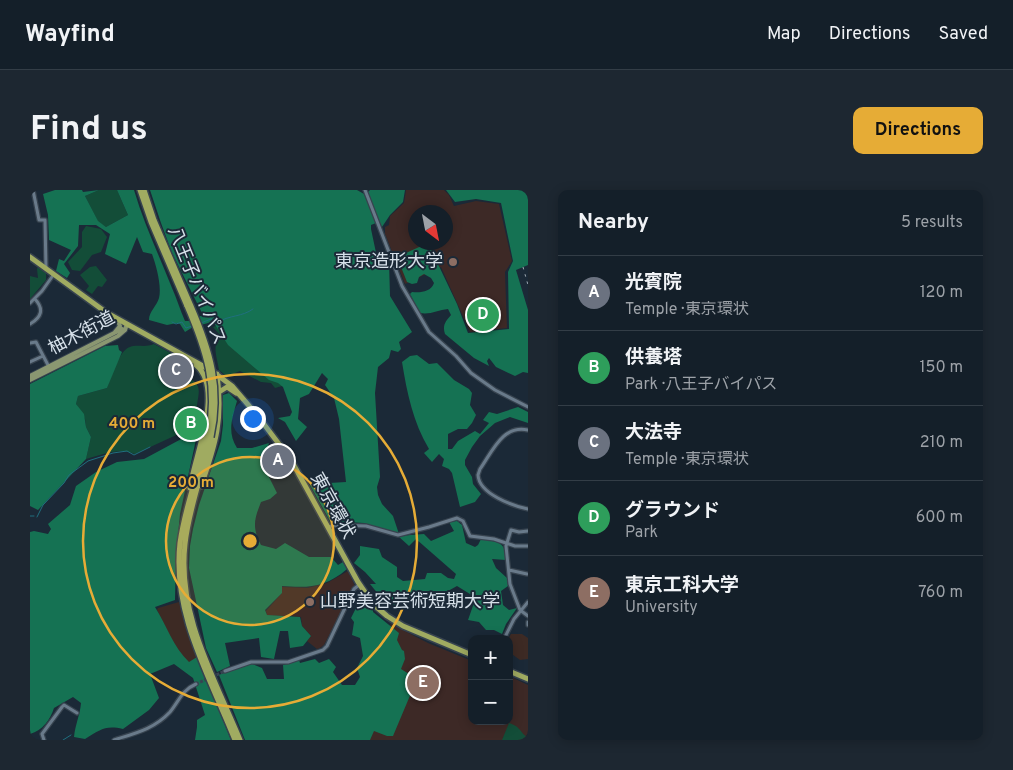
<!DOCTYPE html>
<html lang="en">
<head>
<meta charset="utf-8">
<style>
	body { margin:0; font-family:Overpass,"Noto Sans JP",sans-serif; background:#1d2731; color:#f1f3f6 }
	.controls { position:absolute; right:15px; bottom:15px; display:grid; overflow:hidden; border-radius:10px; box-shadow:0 2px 12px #0003 }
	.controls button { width:45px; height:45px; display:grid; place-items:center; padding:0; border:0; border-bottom:1px solid #333d46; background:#141f29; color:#f1f3f6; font:25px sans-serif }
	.compass { position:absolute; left:378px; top:15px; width:45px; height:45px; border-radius:50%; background:#141f29; box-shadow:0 2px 12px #0003; rotate:148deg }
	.you { position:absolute; left:222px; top:228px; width:18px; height:18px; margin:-12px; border:4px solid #fff; border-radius:50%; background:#1a73e8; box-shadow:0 0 0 8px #1a73e833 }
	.badge { display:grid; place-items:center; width:32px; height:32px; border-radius:50%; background:#e6ac36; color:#fff; font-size:16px; font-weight:700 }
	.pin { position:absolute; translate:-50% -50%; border:2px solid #fff; box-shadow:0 1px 5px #0006 }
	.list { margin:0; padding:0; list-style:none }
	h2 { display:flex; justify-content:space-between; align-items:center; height:65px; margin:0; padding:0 20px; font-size:21px }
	h2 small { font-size:16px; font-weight:400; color:#9da2a8 }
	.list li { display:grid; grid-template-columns:32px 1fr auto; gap:15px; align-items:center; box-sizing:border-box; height:75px; padding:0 20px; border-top:1px solid #333d46 }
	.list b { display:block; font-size:19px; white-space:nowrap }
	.list p { margin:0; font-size:16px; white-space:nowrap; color:#9da2a8 }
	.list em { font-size:16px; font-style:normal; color:#9da2a8 }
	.map { position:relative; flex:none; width:498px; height:550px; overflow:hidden; border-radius:10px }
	header { display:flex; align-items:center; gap:30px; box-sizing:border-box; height:70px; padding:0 25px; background:#141f29; border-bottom:1px solid #333d46 }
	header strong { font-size:24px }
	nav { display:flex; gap:28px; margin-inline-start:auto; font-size:18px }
	.intro { display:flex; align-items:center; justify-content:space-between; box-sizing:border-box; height:120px; padding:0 30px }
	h1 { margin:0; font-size:35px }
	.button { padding:12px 22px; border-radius:10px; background:#e6ac36; color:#111; font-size:18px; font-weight:700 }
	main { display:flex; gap:30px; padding:0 30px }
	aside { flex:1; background:#141f29; border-radius:10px; box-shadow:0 2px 12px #0003 }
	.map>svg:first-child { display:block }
</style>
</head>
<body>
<header>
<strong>Wayfind</strong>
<nav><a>Map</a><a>Directions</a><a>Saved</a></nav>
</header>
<div class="intro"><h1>Find us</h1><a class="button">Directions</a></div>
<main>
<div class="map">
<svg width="498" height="550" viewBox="0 0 498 550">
	<rect width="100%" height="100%" fill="#1b2937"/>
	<path fill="#3d2a24" d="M149,412l8,30 10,25 -8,6 -8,-8 -8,-12 -16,-33 1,-2z
		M481,444h11l6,4v21l-8,1 -11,-8 1,-8 -2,-5z"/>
	<path fill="#3d2926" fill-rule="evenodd" d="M376,0h38l5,5 5,11 22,-5 23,3 13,57 -7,11 2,56 -37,4 -29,-65 -36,17 -20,-50v-7l4,-2 1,-9 14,-13zM386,22h30v30h-30z
		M318,381l6,13v3l-30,58 -4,3 -3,1 -10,-8 4,-5 -9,-10 -1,-9 -34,-2 -1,-4 16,-18v-6l26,1 19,-5z
		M361,434l37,19 44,18v60h37v-45l19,9v55h-208l21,-26 36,-62z"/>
	<path fill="#134d38" d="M69,0h18l11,25 -22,12 -8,-5 -13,-26z
		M56,36l15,3 6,8 -6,15 -9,3 -12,16 -8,-1 -4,-8 14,-15v-15z
		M66,76l11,14 -5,7 -4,-1 -6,8 -6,-4 3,-4 -9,-11 10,-8z
		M8,77l8,6v7l-16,19v-23l8,2 -1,-9z
		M449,114l8,2 9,-1 3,15c-9,5 -17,6 -27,5l-4,-9v-10z
		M197,132l66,61 -18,5 -4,-5 -10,-1 -21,-11 -10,4h-5l-6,-5c-3,-17 -6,-20 0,-36l-6,-7z
		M124,154l24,13 10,13 -3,4c16,12 15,12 12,31 -1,7 1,14 -1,21l-61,28c-16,-7 -33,1 -49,5l5,-22 -5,-10 -1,-8 -9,-15 2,-8 29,-8c4,-10 12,-38 23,-41 7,-3 15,1 24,-3z
		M479,533c13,4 12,12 19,14v3h-26z"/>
	<path fill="#157253" d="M25,0h27l1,2 16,-2 -14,6 13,25 8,6 22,-12 -11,-25h17c10,34 25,65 38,98 5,11 8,22 13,33h4l14,-6 -31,-62 -11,-30 -11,-33h207l7,4 12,29 -5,2v4l7,33 11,-1 1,35 22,36 -13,10 2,7 -3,3 -7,-2 -2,8 -11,9 -3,26 5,84 -3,10 1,8 4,9 11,12 6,18 -35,-11 -34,-2 -20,-36 10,-9 9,7 17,-1 -7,-63 -5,-21 -9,-13 3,-6 -6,-6 -13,21 -9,4 -2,21 9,8 -11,14 -11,-19 -7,-4 12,-2 2,-4 -9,-25 -5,-4 -9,-3 -41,-35 -14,-22 -2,-1 -19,5 -8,5 -5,-8 -3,-1 -10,2 -18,-5c0,-9 8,-14 10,-22 3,-12 -3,-33 -7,-44l-9,-2 -6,-15 -11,27 -21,-10 5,-20 -14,-9h-17l-1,21 -14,18 6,9 -3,5 -11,-7 3,-12 5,2 7,-11 -22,-10 -1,-25 -5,-21z
		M340,0h35l-2,12 -13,13 -8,12 -6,-11 -9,-23z
		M416,0h82v75l-12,5 12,40v63l-5,-1 -8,4 -19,-9 -7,-9 -2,3 2,5 -15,-8 -29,-24c-3,-9 1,-13 6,-19l-3,-6c-10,1 -18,6 -28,4l-10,-19 2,-2c8,1 19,0 22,-9l-3,-5 -7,-4 -5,3 -2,6 -5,1 -5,-2 -10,-25 31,-14 29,61 11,29 41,-4 -1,-57 5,-11 -12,-58 -25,-4 -21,3z
		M88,155l1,5 3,2 -15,36 -29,8 -2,8 8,10 2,13 5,10 -5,22 -48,51 -8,-4v-122l75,-38z
		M387,165l12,9 8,-1 17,17 15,9 3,4 -2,12 6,10 -4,8 -5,6h-9l-10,5v15h4l6,-8 17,-10 5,3 9,-11 -6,-3 6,-8 8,2 21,-7 10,5v11l-18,-6 -15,6 -15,13 -8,11 -7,13v5l7,12 1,7 8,10 -6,8 -15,5 -8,-34 -3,-4 -7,-3 2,-7 -5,-5 -7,8 -8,-9 5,-4c-16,-27 -22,-56 -27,-87l8,-6z
		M199,203l8,8c-5,18 -10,31 0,47h15l17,-5 -7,20 15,30 -7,6 -9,3c-7,18 -9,25 0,43l15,4 9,-6 24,14h22l7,8 5,-3 4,7c-22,19 -39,19 -65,17v7l-17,17 2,5 33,2 2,9 9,10 -8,10 -13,2 -2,-17h-8l-6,28 -13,-2 -2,-19 -34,5 5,23 -13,6 -11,-24 -17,-80 1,-22 3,-17 6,-24 22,-64 2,-16v-30z
		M168,240l-18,84 -4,42 -1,44 -20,7c12,19 18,40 34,55l8,-5 34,83h-36l2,-13v-7l8,-5 -12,-37 -19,-14 -24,10 9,24 -10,12 -26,19c-18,-4 -23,1 -38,10l-11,-2c1,-12 6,-22 7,-34l-8,-6 -19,11c-4,12 -11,22 -24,26v-202l4,-1 14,3 3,-5 -3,-5 22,-19 6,-19 20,-14 21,-10 27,-3z
		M427,331l5,4 4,18 9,4 3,-2 3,-6c16,3 25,2 25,21l-14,-1 4,9 11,10 1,8 -7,5 2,14 6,5 8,-2 -11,16 -4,10 -8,-4h-8l-7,-8 -11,-2 7,-20 -5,-6 -13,-8 -9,5h-20l-10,6 -13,1 -10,7 -12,-5 -13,-16h6l-11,-12 -11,-9 6,-8v-9l19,3 3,8 15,10v10l6,4 22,-2 2,-6h14l7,5 6,1 2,-5 -40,-35 -7,7 -11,-10 26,-2 7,7 23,-10 -5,-9z
		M335,409l8,9v4l26,21 -2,7 5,10 2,1 1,8 -4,10 16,10 -24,57h-6l-13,-5 -4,9h-125l-26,-65 18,-8 13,-4 12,5 5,11h17l-1,-14 16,-5 1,3 15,-4 4,4 10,-4 7,8 -3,5 9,13h13l5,-8 -3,-9 6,-12 -3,-18 -8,-3 2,-13 -3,-4 7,-14z"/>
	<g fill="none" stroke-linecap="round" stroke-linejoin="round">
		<path stroke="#206f7f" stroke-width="1" d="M142,132l4,2 6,-2 4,6 6,-2
			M171,133l10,-4 7,3c12,-7 24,-5 35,-13
			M0,326h4
			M7,327l6,-12 21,-22 5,-8 19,-14 25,-8 14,-2 7,4 16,-8
			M33,550l8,-5"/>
		<path stroke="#374452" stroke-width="3" stroke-dasharray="3 1.5" stroke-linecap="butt" d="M166,494l29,-13"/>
		<defs>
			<path id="minor" d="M3,0l6,30h6l1,48
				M335,0l37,96 27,46 27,24 15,17 24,17 33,17
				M0,113l12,-12 12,-17
				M0,134c12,-7 14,-15 5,-25
				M0,153l6,-1 13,25
				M0,172l13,-6
				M498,240c-25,-6 -36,22 -48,39l-2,6c1,19 35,31 50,34
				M298,337l7,-2 31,1 32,9 31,-8 28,-9 6,3 7,15 24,3 21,7h13
				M498,341l-9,1 -8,-2 -5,16 4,38 10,26 8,6
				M479,380l18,4
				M498,432v3
				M474,449l10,-20 14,-17
				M195,481l26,-9h37l35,-12 4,-4 27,-57 5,-4
				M14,550l-2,-6 20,-27 2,-2 13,8
				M84,550c22,-7 40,-11 56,-28 9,-11 12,-22 26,-28"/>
			<path id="major" d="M85,142l5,-6 -3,-7
				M0,186l92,-47
				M0,190l88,-44 7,-6 2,-6"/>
			<path id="highway" d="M110,0l11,32 36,84
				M114,0l10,30 37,86
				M0,67l77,56 105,58 20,15 25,29 34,45 67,122 15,22 14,12 16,10 69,29
				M189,202l8,-5 9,6
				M178,245c-9,36 -23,71 -28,108 -8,71 30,134 55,197
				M181,247c-8,35 -22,70 -26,107 -8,70 29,133 55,196
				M171,296c15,-43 22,-66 16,-112
				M160,298c4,-31 35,-99 6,-123
				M479,481l19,8"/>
		</defs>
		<use href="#minor" stroke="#37434f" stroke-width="5.5"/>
		<use href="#major" stroke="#37434f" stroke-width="6"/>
		<use href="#highway" stroke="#37434f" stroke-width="8"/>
		<use href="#minor" stroke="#697a8a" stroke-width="3"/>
		<use href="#major" stroke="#8a9771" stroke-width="4"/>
		<use href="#highway" stroke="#a0ab61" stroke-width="5"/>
		<path stroke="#a3aeb8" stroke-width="1" stroke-dasharray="2.5 5" stroke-linecap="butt" d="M493,77l5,18"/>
		<defs>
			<path id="highway-bridge" d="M157,116c19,44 31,81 21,129
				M161,116c19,44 31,82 20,131"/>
		</defs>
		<use href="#highway-bridge" stroke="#37434f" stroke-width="8" stroke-linecap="butt"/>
		<use href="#highway-bridge" stroke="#a0ab61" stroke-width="5"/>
	</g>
	<circle cx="220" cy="351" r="84" fill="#e6ac36" fill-opacity=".12"/>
	<g fill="none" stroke="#e6ac36" stroke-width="2.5">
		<circle cx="220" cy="351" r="84"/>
		<circle cx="220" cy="351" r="167"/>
	</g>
	<g fill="#8d6e63" stroke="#1b2937" stroke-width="2">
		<circle cx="423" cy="72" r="5"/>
		<circle cx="280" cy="412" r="5"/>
	</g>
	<g text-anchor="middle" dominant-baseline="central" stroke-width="4" stroke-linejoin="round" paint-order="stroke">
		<g font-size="18" fill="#d6e0e9" stroke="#1b2937" text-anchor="end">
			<text x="413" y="72">東京造形大学</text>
			<text x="290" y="412" text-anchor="start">山野美容芸術短期大学</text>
		</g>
		<g font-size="18" fill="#d6e0e9" stroke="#1b2937">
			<text transform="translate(166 96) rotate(68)">八王子バイパス</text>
			<text transform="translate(52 144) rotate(-28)">柚木街道</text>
			<text transform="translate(302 316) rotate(61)">東京環状</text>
		</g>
	</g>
	<circle cx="220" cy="351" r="8" fill="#e6ac36" stroke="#1b2937" stroke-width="2.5"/>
	<g font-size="15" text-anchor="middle" font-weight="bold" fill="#e6ac36" stroke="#1b2937" stroke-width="4" stroke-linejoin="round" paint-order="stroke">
		<text x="102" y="238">400 m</text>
		<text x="161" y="297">200 m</text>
	</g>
</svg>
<div class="controls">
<button>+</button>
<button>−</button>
</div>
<svg class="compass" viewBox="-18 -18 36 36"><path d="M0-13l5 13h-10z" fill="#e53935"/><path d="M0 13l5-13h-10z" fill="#9da2a8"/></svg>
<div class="you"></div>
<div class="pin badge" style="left:248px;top:271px;background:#6b7280">A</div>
<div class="pin badge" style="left:161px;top:234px;background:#2e9e5b">B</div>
<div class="pin badge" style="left:146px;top:181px;background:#6b7280">C</div>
<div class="pin badge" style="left:453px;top:125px;background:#2e9e5b">D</div>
<div class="pin badge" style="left:393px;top:493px;background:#8d6e63">E</div>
</div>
<aside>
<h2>Nearby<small>5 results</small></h2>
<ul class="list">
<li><span class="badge" style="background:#6b7280">A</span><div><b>光賓院</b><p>Temple · 東京環状</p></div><em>120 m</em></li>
<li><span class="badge" style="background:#2e9e5b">B</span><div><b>供養塔</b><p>Park · 八王子バイパス</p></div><em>150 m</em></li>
<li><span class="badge" style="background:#6b7280">C</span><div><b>大法寺</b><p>Temple · 東京環状</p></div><em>210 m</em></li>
<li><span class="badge" style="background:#2e9e5b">D</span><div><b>グラウンド</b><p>Park</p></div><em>600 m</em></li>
<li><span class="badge" style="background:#8d6e63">E</span><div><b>東京工科大学</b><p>University</p></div><em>760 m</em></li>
</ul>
</aside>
</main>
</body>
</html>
